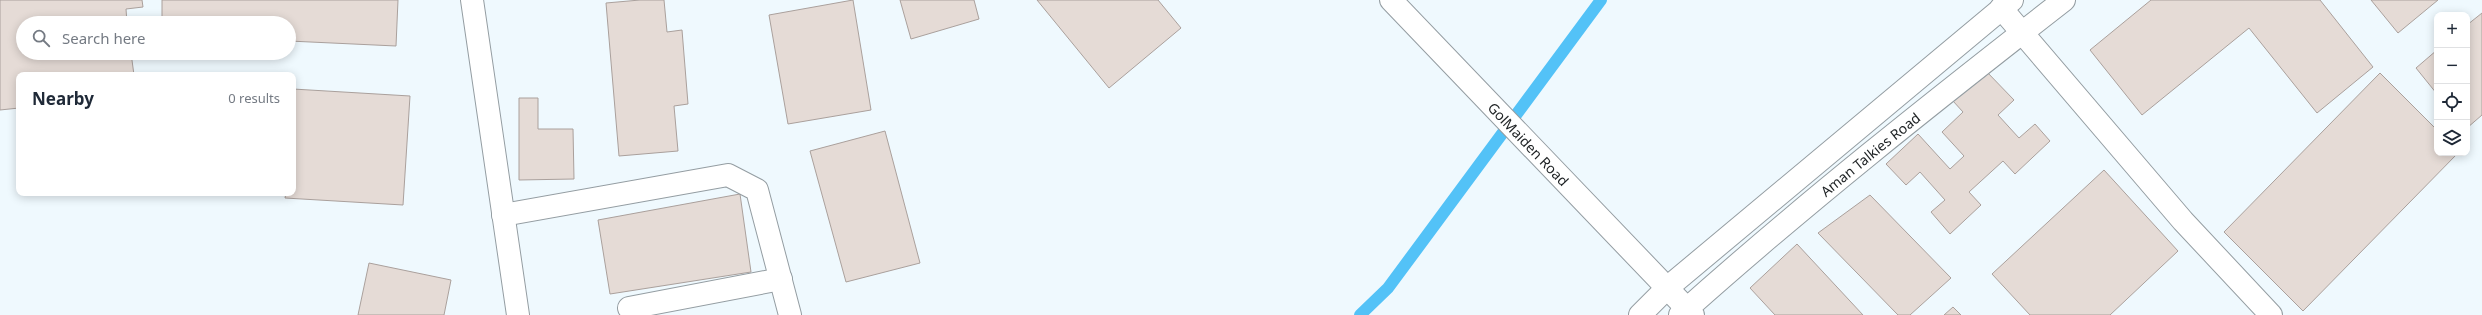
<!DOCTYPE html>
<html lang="en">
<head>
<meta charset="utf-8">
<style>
	body { margin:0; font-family:"Noto Sans",sans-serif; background:#f6f6f7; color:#1f2937 }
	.controls { position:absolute; right:12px; top:12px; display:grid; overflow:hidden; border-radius:8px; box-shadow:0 2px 10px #0003 }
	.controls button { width:36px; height:36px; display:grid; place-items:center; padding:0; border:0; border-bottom:1px solid #e0e1e3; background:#fff; color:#1f2937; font:20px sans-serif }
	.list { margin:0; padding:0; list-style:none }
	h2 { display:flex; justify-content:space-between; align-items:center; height:52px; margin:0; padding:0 16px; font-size:17px }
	h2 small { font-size:13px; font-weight:400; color:#747a83 }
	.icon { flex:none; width:22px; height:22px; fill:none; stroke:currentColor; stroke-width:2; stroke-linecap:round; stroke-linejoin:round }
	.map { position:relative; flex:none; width:2482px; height:315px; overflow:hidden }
	.search { position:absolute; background:#fff; box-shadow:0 2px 10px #0003; left:16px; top:16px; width:280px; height:44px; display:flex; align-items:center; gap:10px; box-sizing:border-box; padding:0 14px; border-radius:22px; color:#747a83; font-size:15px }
	.panel { position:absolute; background:#fff; box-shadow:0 2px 10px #0003; left:16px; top:72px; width:280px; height:124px; border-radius:8px }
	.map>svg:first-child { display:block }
</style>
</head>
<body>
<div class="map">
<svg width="2482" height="315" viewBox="0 0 2482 315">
	<rect width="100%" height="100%" fill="#eff9fe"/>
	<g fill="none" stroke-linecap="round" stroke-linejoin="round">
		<path stroke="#53c2f7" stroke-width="12" d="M1360,315l28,-27 213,-288"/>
	</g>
	<path fill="#e5dbd6" stroke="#aaa09c" d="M0,0h142l1,7 -17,2 1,14h-104v30h108l3,22h-115v33l-19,2z
		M162,0h236l-2,46 -107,-5v-18h-127z
		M640,0h24l3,32 15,-2 6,74 -14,2 4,45 -59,5 -13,-153z
		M853,0l18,110 -83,14 -19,-109z
		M900,0h74l5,19 -68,20z
		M1037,0h121l23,28 -72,60z
		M2151,0h169l53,67 -56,46 -68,-85 -107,87 -52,-65z
		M2371,0h67l-40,33z
		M2482,13v102l-15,13v-103z
		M2437,50v44l-21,-26z
		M1986,71l28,29 -16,15 21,23 16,-14 15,17 -35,33 -12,-13 -34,31 12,13 -31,29 -19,-22 14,-12 -25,-28 -14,13 -20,-21 32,-30 32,35 14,-13 -22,-24 21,-20 -10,-11z
		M2380,73l57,57v23h21l-155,158 -79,-79z
		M293,89l117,7 -7,109 -118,-7 1,-5h7z
		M519,98h19v31h35l1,50 -55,1z
		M885,131l35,132 -74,19 -36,-131z
		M2104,170l74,81 -68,64h-80l-38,-41z
		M740,194l11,78 -141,22 -12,-74z
		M1870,195l81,83 -41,37h-12l-80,-82z
		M1797,244l66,71h-88l-25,-27z
		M369,263l82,17 -7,35h-86z
		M1953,307l8,8h-17z"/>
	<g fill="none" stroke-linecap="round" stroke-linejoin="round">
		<defs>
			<g id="minor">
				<path d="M472,0l46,315"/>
				<path d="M2001,8l182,213 88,94"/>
				<path d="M503,215l225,-40 29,15 33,125"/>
				<path d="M629,308l152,-29"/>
				<path d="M1640,315l27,-27 345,-288"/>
				<path id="s1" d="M1680,315c124,-111 253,-213 384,-315"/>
			</g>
			<g id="tertiary">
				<path id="s2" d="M1391,0l302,315"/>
			</g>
		</defs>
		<use href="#minor" stroke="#949da2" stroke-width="24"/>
		<use href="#tertiary" stroke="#949da2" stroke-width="24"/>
		<use href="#minor" stroke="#fff" stroke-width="22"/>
		<use href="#tertiary" stroke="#fff" stroke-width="22"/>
	</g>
	<g text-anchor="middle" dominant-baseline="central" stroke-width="4" stroke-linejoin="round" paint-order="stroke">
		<g font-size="14" fill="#1d2123" stroke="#fff">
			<text stroke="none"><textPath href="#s2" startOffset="199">GolMaiden Road</textPath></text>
			<text stroke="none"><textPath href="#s1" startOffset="249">Aman Talkies Road</textPath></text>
		</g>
	</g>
</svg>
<div class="controls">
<button>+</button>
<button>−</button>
<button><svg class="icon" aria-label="locate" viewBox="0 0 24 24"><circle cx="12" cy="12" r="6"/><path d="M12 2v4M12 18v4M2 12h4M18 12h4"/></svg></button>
<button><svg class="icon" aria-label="layers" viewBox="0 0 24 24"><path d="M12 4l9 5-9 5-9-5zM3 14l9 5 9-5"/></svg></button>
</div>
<div class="search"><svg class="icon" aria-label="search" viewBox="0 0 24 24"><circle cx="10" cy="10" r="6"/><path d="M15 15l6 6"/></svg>Search here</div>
<section class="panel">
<h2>Nearby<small>0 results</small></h2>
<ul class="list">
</ul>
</section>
</div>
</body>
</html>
